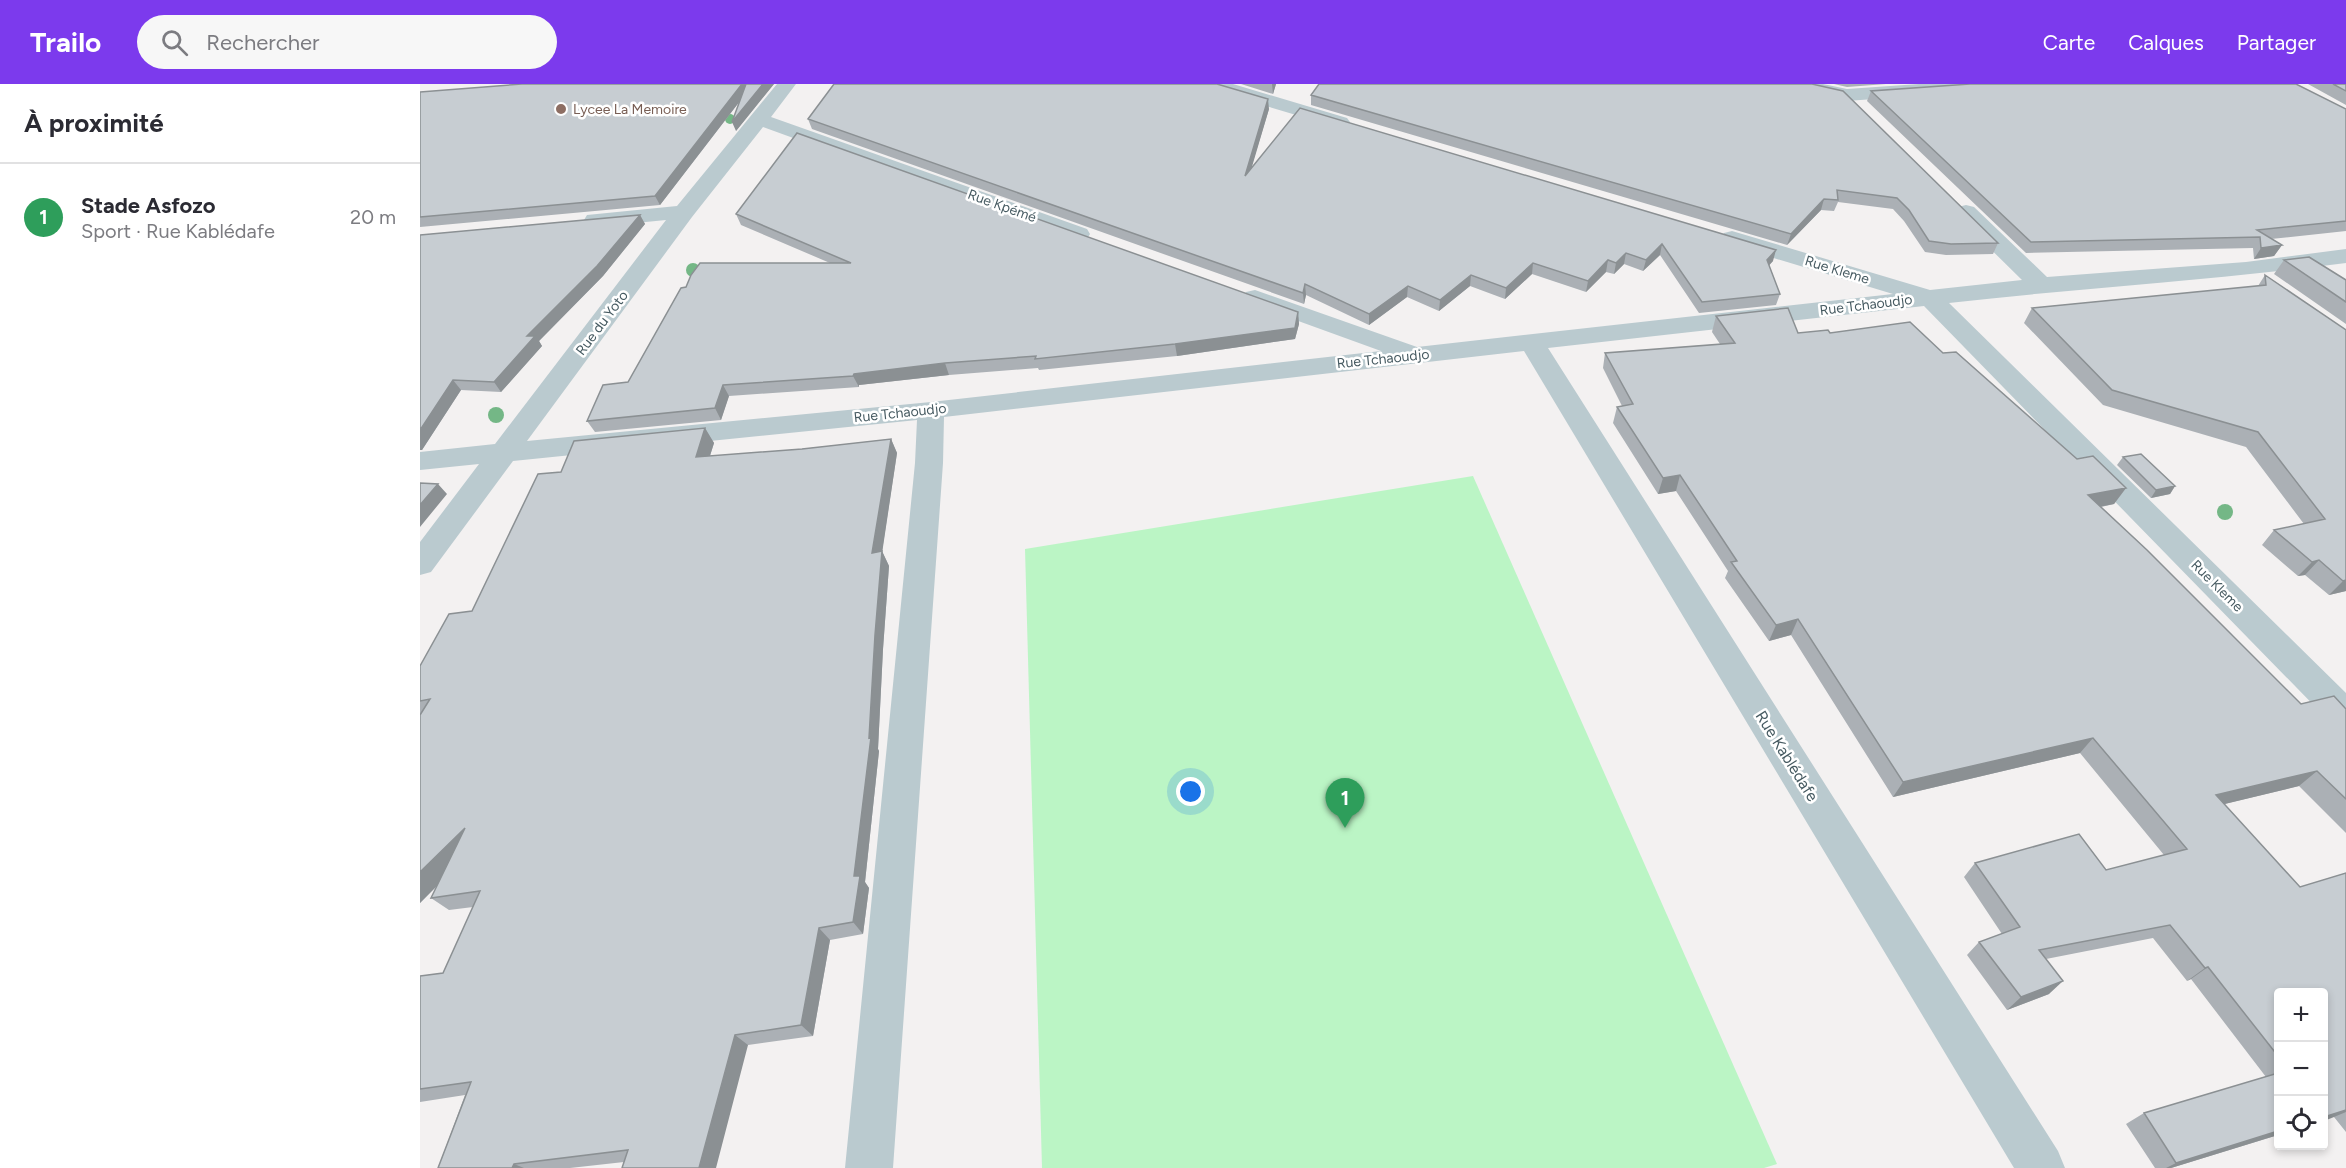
<!DOCTYPE html>
<html lang="fr">
<head>
<meta charset="utf-8">
<style>
	body { margin:0; font-family:Figtree,sans-serif; background:#f7f7f7; color:#2b2b33 }
	.controls { position:absolute; right:18px; bottom:18px; display:grid; overflow:hidden; border-radius:6px; box-shadow:0 3px 9px #0003 }
	.controls button { width:54px; height:54px; display:grid; place-items:center; padding:0; border:0; border-bottom:2px solid #e1e1e2; background:#fff; color:#2b2b33; font:30px sans-serif }
	.you { position:absolute; left:771px; top:708px; width:21px; height:21px; margin:-15px; border:4px solid #fff; border-radius:50%; background:#1a73e8; box-shadow:0 0 0 9px #1a73e833 }
	.badge { display:grid; place-items:center; width:39px; height:39px; border-radius:50%; background:#7c3aed; color:#fff; font-size:20px; font-weight:700 }
	.pin { position:absolute; translate:-50% -50px; filter:drop-shadow(0 2px 3px #0008) }
	.pin::after { content:''; position:absolute; top:32px; width:21px; height:18px; background:inherit; clip-path:polygon(0 0,100% 0,50% 100%) }
	.list { margin:0; padding:0; list-style:none }
	h2 { display:flex; justify-content:space-between; align-items:center; height:78px; margin:0; padding:0 24px; font-size:26px }
	h2 small { font-size:20px; font-weight:400; color:#7c7c81 }
	.list li { display:grid; grid-template-columns:39px 1fr auto; gap:18px; align-items:center; box-sizing:border-box; height:108px; padding:0 24px; border-top:2px solid #e1e1e2 }
	.list b { display:block; font-size:22px; white-space:nowrap }
	.list p { margin:0; font-size:20px; white-space:nowrap; color:#7c7c81 }
	.list em { font-size:20px; font-style:normal; color:#7c7c81 }
	.icon { flex:none; width:33px; height:33px; fill:none; stroke:currentColor; stroke-width:2; stroke-linecap:round; stroke-linejoin:round }
	.map { position:relative; flex:none; width:1926px; height:1084px; overflow:hidden }
	header { display:flex; align-items:center; gap:36px; box-sizing:border-box; height:84px; padding:0 30px; background:#7c3aed; color:#fff }
	header strong { font-size:28px }
	nav { display:flex; gap:33px; margin-inline-start:auto; font-size:21px }
	.search { width:420px; height:54px; background:#f7f7f7; display:flex; align-items:center; gap:15px; box-sizing:border-box; padding:0 21px; border-radius:33px; color:#7c7c81; font-size:22px }
	main { display:flex }
	aside { flex:1; background:#fff }
	.map>svg:first-child { display:block }
</style>
</head>
<body>
<header>
<strong>Trailo</strong>
<div class="search"><svg class="icon" aria-label="search" viewBox="0 0 24 24"><circle cx="10" cy="10" r="6"/><path d="M15 15l6 6"/></svg>Rechercher</div>
<nav><a>Carte</a><a>Calques</a><a>Partager</a></nav>
</header>
<main>
<aside>
<h2>À proximité<small></small></h2>
<ul class="list">
<li><span class="badge" style="background:#2e9e5b">1</span><div><b>Stade Asfozo</b><p>Sport · Rue Kablédafe</p></div><em>20 m</em></li>
</ul>
</aside>
<div class="map">
<svg width="1926" height="1084" viewBox="0 0 1926 1084">
	<rect width="100%" height="100%" fill="#f3f1f1"/>
	<path fill="#bbf5c5" d="M1053,392l304,688 -13,4h-722l-17,-619z"/>
	<g fill="none" stroke-linecap="round" stroke-linejoin="round">
		<path fill="#bacacf" fill-rule="evenodd" d="M357,0h19l-25,33 316,112 3,5 -3,5 -8,2 -8,-2 -308,-112 -71,90 -165,224 404,-39 450,-51 -135,-49 -3,-5 3,-5 9,-2 162,57 476,-53 -169,-51 -3,-5 3,-5 8,-2 198,59 92,-10 -64,-63 -3,-5 3,-5 8,-2 8,2 73,70 199,-15 100,-13v14c-132,17 -265,25 -397,40l397,390v36l-13,-4 -409,-419 -376,42 510,803 7,17h-51l-490,-817 -580,66 -1,46 -50,705h-48l70,-705 2,-43 -404,41 -82,111 -11,3v-33l59,-78 -59,6v-18l75,-8 171,-224 -71,7 -8,-2 -3,-5 3,-5 90,-9z
			M784,0h29l114,34 3,4 -3,4h-14l-127,-38z
			M1369,0h34l24,5 72,-5h84l-2,4 -7,2 -147,11 -56,-13z"/>
	</g>
	<g fill="#74b786">
		<circle cx="310" cy="35" r="5"/>
		<circle cx="273" cy="186" r="7"/>
		<circle cx="76" cy="331" r="8"/>
		<circle cx="1805" cy="428" r="8"/>
	</g>
	<path fill="#abb0b5" d="M354,0l-38,47 4,-30 -80,104 -240,22v-135z
		M821,0h35l-3,10z
		M1392,0l186,159 -5,11 -47,1 -21,-3 -21,-31 -11,-12 -55,-7 -4,9 -13,-1 -34,35 -476,-140v-10z
		M1414,0h52l-39,3z
		M1888,0h38v21z
		M1451,7l475,18v122l-75,8 11,6 -8,11 -20,3 -1,-11 -227,5 -159,-152z
		M849,25l-18,59 522,93 -4,4 11,29 -4,11 -77,8 -39,-58 -17,16 -19,-7 -10,10 -8,-2 -20,20 -54,-18 -27,25 -35,-13 -31,25 -32,-14 -38,28 -63,-30 -2,9 -492,-175 -4,-10z
		M316,130l562,98 1,12 -4,15 -118,17 -138,14 -1,-2 -89,7 -90,10v2l-130,9 -8,24 -126,12 -8,-11 41,-39 202,-119 -89,-38z
		M220,131l5,9 -42,52 -64,65 3,5 -41,46 -40,-2 -39,60 -2,-215z
		M1864,176l62,20v44l-72,-50z
		M1845,191l81,55v261l-17,4 -24,-20 -7,1 -36,-31 12,-15 30,-6 -58,-77 -143,-42 -79,-82 8,-15 226,-22z
		M1296,232l82,17h32l113,20 134,106 49,29 -12,16 -13,3 200,197 45,5v124l-47,-47 -75,18 76,83 46,-14v259l-12,-15 -56,-124v142l-107,33h-16l-29,-44 18,-11 122,-36 -75,-98 -4,2 -34,-43 -107,21 3,35 -42,16 -40,-55 12,-13 23,-8 -38,-57 11,-14 131,7 58,-15 -84,-102 -187,44 -102,-162 -22,6 -44,-63 3,-7 -52,-80 -18,3 -45,-71 4,-16 5,-1 -19,-38 2,-15 115,-9 -8,-12z
		M285,344l9,15 -4,13 92,-7 89,-10 6,14 -15,98 7,15 -6,83 -5,100 1,2 -14,131 4,6 -6,46 -33,6 -17,96 -65,9 -124,117 -54,6h-132l27,-73 -45,7v-126l23,-3 30,-66 -24,3 -18,-12 6,-12 -17,17v-237l52,-55 89,-139z
		M1703,373l52,29 -5,8 -19,4 -34,-33z"/>
	<path fill="#8b9093" d="M322,0h11l-93,121 -5,-9z
		M343,0h11l-38,47 -4,-9z
		M852,0h4l-3,10z
		M848,15l1,10 -23,78 -1,-11z
		M1404,115l-3,11 -34,35 4,-11z
		M220,131l5,9 -42,52 -64,65 3,5 -41,46 -7,-10 33,-46z
		M1242,160l-2,11 -17,16 3,-11z
		M1862,161l-8,11 -20,3 7,-11z
		M1356,166l-3,11 -9,10 3,-11z
		M1206,169l-2,11 -10,10 2,-11z
		M1188,176l-2,12 -20,20 2,-11z
		M1113,179l-1,11 -27,25 1,-11z
		M1051,191l-1,11 -31,25 1,-11z
		M885,200l1,11 -2,9 -1,-11z
		M988,202l-1,11 -38,28v-11z
		M878,228l1,12 -4,15 -118,17 -2,-12z
		M525,279l4,12 -90,10v2l-6,-11 1,-2z
		M33,296l8,10 -39,60h-2v-20z
		M303,301l6,11 -8,24 -6,-12z
		M285,344l9,15 -9,28 -9,-14z
		M471,355l6,14 -17,114 -8,-14z
		M1260,391l-4,16 -18,3 5,-16z
		M18,400l9,10 -27,33v-22z
		M1755,402l-5,8 -19,4 5,-8z
		M1706,404l-12,16 -36,7 10,-16z
		M462,467l7,15 -6,83 -5,100 1,2 -14,131 4,6 -6,46 -10,-12 1,-46 15,-138 6,-103z
		M1899,476l-14,15 -7,1 14,-14z
		M1926,496v11l-17,4 14,-14z
		M1378,535l-7,16 -22,6 7,-16z
		M1673,654l-13,15 -187,44 10,-15z
		M1897,687l-18,15 -99,24 16,-15z
		M45,744l16,13 -61,62v-31z
		M399,844l11,12 -17,96 -12,-11z
		M1788,883l-17,12 -4,2 18,-13z
		M1643,897l-14,13 -42,16 14,-13z
		M315,951l13,10 -32,123h-17z
		M1926,1026v2l-12,5 -10,4v-4z
		M1858,1047v4l-107,33h-5l10,-5z
		M94,1080l10,4h-12z"/>
	<path fill="#c7cdd2" stroke="#8b9093" stroke-width="1.5" d="M102,0h220l-87,112 -235,21v-125z
		M326,0h17l-31,38z
		M414,0h383l51,15 -23,77 55,-68 476,142 -9,10 13,34 -78,8 -40,-58 -16,16 -20,-7 -10,10 -8,-3 -20,21 -55,-18 -27,25 -35,-13 -31,25 -32,-14 -39,28 -64,-30 -2,9 -495,-174z
		M899,0h493l31,7 155,152 -47,1 -22,-3 -20,-31 -12,-12 -60,-8 1,10 -14,-1 -33,35 -480,-139z
		M1550,0h326l50,25v112l-89,9 25,15 -21,3 -1,-11 -229,5 -160,-151z
		M1913,0h13v7z
		M377,49l501,179 -3,16 -120,16 -140,15 1,-3 -91,7 -91,11 -1,2 -130,9 -8,23 -128,13 16,-36 25,-3 53,-94 5,-1 5,-12 9,-12h151l-115,-49z
		M220,131l-43,51 -70,70h8l-41,46 -41,-2 -33,50v-195z
		M1889,173l37,23v22l-62,-42z
		M1845,191l81,55v250l-3,1 -24,-21 -7,2 -38,-32 51,-11 -67,-87 -146,-42 -80,-82 234,-23z
		M1368,224l10,25 30,-3 2,3 80,-11 33,31 13,-1 121,107 16,-3 33,32 -38,7 59,55 154,154 33,-8 12,13v90l-29,-28 -101,24 84,92 46,-14v237l-22,7v-124h-46v63l-70,-89 -3,1 -35,-43 -131,25 24,31 -42,16 -42,-55 41,-15 -45,-64 104,-29 27,36 81,-21 -94,-111 -190,44 -105,-163 -22,6 -45,-63 6,-1 -57,-86 -17,3 -46,-71 16,-3 -28,-51 130,-10 -19,-27z
		M285,344l-9,29 106,-8 89,-10 -19,114 10,-2 -7,84 -6,103 2,-1 -17,139h6l-7,46 -34,6 -18,97 -66,10 -36,133h-77l6,-18 -114,14 -2,4h-74l33,-86 -51,7v-113l23,-3 37,-82 -49,7 34,-70 -45,44v-157l10,-16 -10,2v-35l29,-52 23,-3 66,-137 23,-2 13,-31z
		M1721,370l34,32 -19,4 -33,-33z
		M0,399l18,1 -18,21z
		M1858,989v58l-102,32 -32,-50z"/>
	<circle fill="#8d6e63" stroke="#fff" stroke-width="2" cx="141" cy="25" r="6"/>
	<g text-anchor="middle" dominant-baseline="central" stroke-width="5" stroke-linejoin="round" paint-order="stroke">
		<g font-size="14" fill="#785e54" stroke="#fff" text-anchor="start">
			<text x="153" y="25">Lycee La Memoire</text>
		</g>
		<g font-size="14" fill="#465a61" stroke="#fff">
			<text transform="translate(582 122) rotate(20)">Rue Kpémé</text>
			<text transform="translate(1417 186) rotate(17)">Rue Kleme</text>
			<text transform="translate(1446 221) rotate(-7)">Rue Tchaoudjo</text>
			<text transform="translate(182 239) rotate(-53)">Rue du Yoto</text>
			<text transform="translate(963 275) rotate(-6)">Rue Tchaoudjo</text>
			<text transform="translate(480 329) rotate(-6)">Rue Tchaoudjo</text>
			<text transform="translate(1797 502) rotate(45)">Rue Kleme</text>
		</g>
		<g font-size="16" fill="#465a61" stroke="#fff">
			<text transform="translate(1367 672) rotate(58)">Rue Kablédafe</text>
		</g>
	</g>
</svg>
<div class="controls">
<button>+</button>
<button>−</button>
<button><svg class="icon" aria-label="locate" viewBox="0 0 24 24"><circle cx="12" cy="12" r="6"/><path d="M12 2v4M12 18v4M2 12h4M18 12h4"/></svg></button>
</div>
<div class="you"></div>
<div class="pin badge" style="left:925px;top:744px;background:#2e9e5b">1</div>
</div>
</main>
</body>
</html>
